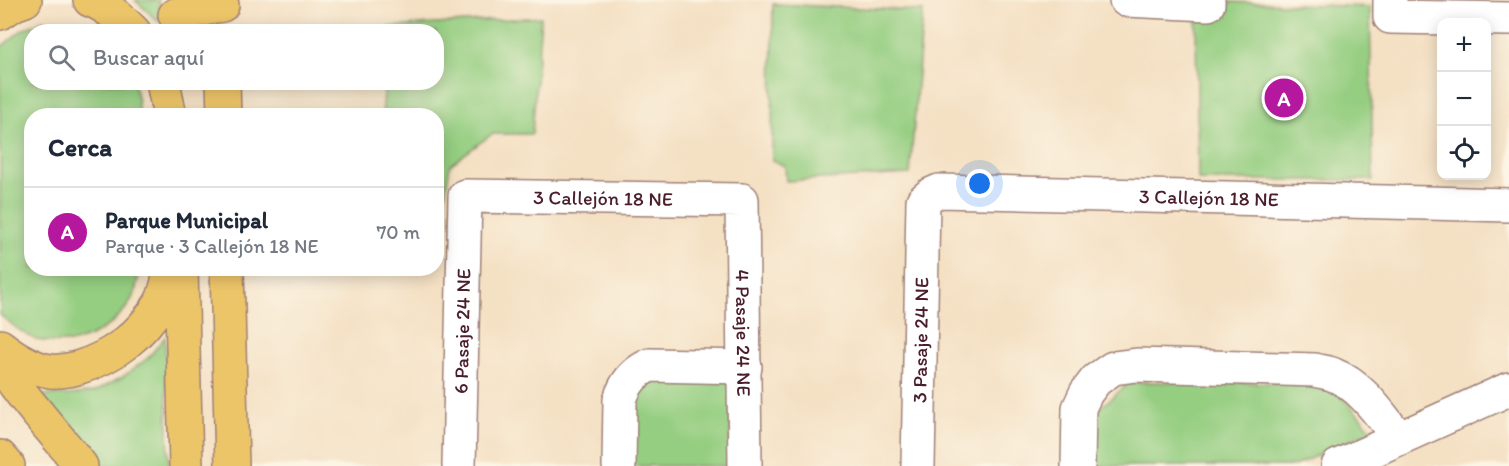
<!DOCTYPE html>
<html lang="es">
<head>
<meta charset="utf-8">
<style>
	body { margin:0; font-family:Itim,sans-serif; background:#f2f2f3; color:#1f2937 }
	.controls { position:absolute; right:18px; top:18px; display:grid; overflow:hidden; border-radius:12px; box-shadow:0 3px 15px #0003 }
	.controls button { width:54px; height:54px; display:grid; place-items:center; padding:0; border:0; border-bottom:2px solid #e0e1e3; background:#fff; color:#1f2937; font:30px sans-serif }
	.you { position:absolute; left:980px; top:184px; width:21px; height:21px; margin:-15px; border:4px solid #fff; border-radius:50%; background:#1a73e8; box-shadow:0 0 0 9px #1a73e833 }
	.badge { display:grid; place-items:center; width:39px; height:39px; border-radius:50%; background:#b5179e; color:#fff; font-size:20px; font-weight:700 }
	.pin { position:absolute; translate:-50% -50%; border:3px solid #fff; box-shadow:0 2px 6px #0006 }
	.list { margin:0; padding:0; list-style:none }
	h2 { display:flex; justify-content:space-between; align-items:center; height:78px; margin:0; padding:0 24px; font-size:26px }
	h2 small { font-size:20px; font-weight:400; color:#747a83 }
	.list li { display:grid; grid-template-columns:39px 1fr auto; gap:18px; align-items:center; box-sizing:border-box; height:90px; padding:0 24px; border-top:2px solid #e0e1e3 }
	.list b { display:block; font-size:22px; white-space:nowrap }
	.list p { margin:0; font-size:20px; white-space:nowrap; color:#747a83 }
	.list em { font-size:20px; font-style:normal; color:#747a83 }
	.icon { flex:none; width:33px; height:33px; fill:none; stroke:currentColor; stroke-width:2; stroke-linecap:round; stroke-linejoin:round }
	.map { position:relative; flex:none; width:1509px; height:466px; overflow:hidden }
	.search { position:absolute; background:#fff; box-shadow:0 3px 15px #0003; left:24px; top:24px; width:420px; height:66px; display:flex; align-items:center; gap:15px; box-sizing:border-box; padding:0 21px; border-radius:24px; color:#747a83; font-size:22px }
	.panel { position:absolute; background:#fff; box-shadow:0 3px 15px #0003; left:24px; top:108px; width:420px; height:168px; border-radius:24px }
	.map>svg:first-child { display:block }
</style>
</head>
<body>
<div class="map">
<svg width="1509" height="466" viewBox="0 0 1509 466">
	<rect width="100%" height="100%" fill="#fcf5e5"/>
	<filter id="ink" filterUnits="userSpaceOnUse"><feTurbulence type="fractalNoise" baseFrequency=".0167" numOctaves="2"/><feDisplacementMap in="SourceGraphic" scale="12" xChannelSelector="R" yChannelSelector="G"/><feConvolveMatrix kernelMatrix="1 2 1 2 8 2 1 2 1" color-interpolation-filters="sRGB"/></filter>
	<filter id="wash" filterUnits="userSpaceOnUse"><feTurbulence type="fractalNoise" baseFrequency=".008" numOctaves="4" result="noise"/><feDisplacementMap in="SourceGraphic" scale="24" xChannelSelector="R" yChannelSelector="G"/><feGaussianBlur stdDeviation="1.35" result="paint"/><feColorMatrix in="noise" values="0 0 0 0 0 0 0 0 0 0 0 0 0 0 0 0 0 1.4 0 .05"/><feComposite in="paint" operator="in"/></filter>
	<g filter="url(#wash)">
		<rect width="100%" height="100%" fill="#f4e0c3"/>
		<path fill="#95ce81" stroke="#707656" stroke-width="1.5" d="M135,0h24v22z
			M1230,2l140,5 3,173h-175l-2,-164 29,-1z
			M773,4l150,7 -13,163 -124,7 -1,-15 -13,-6z
			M541,17l-9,117h-40l-42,31 -9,58h-4l-1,-107 -54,-1 3,-32 51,-1v-50l-47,-1 1,-4z
			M42,21c20,0 35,0 53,10l-63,1v50l102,1 4,19v13l-106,1v152l108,1 -5,23 -7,14 -17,18 -20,12 -17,6h-20l-18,-2 -17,-10 -19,-15v-267l22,-18z
			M165,337l4,129h-69l-28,-39 -32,-32h28l26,-3 27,-14 27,-20z
			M653,380h78l-1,86h-98l4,-75z
			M1130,382l179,1 31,12 32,35 -78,36h-201v-52z"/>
	</g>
	<g filter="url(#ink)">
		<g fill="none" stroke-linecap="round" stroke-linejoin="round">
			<defs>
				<g id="minor">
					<path d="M1126,0l82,4v-4"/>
					<path d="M1390,0v17l119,2"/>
					<path id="s1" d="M459,466l6,-270 277,4 3,266"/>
					<path d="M619,466l1,-66c5,-17 14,-28 30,-35l95,2"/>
					<path id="s2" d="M918,466l5,-265 7,-6 9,-4 570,14"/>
					<path d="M1078,466l1,-58 7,-15 10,-13 17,-12 24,-3 178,5c6,2 13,2 19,5 28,11 47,41 65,63"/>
					<path d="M1338,466l171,-77"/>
				</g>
				<path id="major" d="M90,0c17,6 31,19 44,32
					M0,13l14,-9 11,-4
					M175,15l47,-10
					M163,82l7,34
					M223,82l1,34
					M181,268l5,198
					M227,268l5,198
					M0,346c14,11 32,22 50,25 9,1 19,-1 27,-3 35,-10 64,-33 83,-64 6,-10 8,-24 11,-36
					M0,362c23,38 54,69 81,104
					M0,457l8,9"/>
			</defs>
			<use href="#minor" stroke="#9f8077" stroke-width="36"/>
			<use href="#major" stroke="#9f8077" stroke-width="36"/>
			<use href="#minor" stroke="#fff" stroke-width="33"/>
			<use href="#major" stroke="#edc569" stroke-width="33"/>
		</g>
	</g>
	<g text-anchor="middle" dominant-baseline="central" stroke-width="5" stroke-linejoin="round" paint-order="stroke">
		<g font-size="20" fill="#4a1f2b" stroke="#fcf5e5">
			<text stroke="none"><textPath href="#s1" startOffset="408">3 Callejón 18 NE</textPath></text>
			<text stroke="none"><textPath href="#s2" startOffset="554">3 Callejón 18 NE</textPath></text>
			<text stroke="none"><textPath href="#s1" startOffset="135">6 Pasaje 24 NE</textPath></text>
			<text stroke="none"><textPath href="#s1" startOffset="680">4 Pasaje 24 NE</textPath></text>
			<text stroke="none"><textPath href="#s2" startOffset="126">3 Pasaje 24 NE</textPath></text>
		</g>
	</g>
</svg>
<div class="controls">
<button>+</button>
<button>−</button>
<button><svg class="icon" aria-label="locate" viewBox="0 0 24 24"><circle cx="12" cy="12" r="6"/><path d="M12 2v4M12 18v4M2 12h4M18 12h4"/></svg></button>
</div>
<div class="you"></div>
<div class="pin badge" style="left:1284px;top:98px">A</div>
<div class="search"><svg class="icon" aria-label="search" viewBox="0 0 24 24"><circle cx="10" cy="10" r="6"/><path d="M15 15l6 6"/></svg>Buscar aquí</div>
<section class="panel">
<h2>Cerca<small></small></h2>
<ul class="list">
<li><span class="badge">A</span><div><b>Parque Municipal</b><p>Parque · 3 Callejón 18 NE</p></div><em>70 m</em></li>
</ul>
</section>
</div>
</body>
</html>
